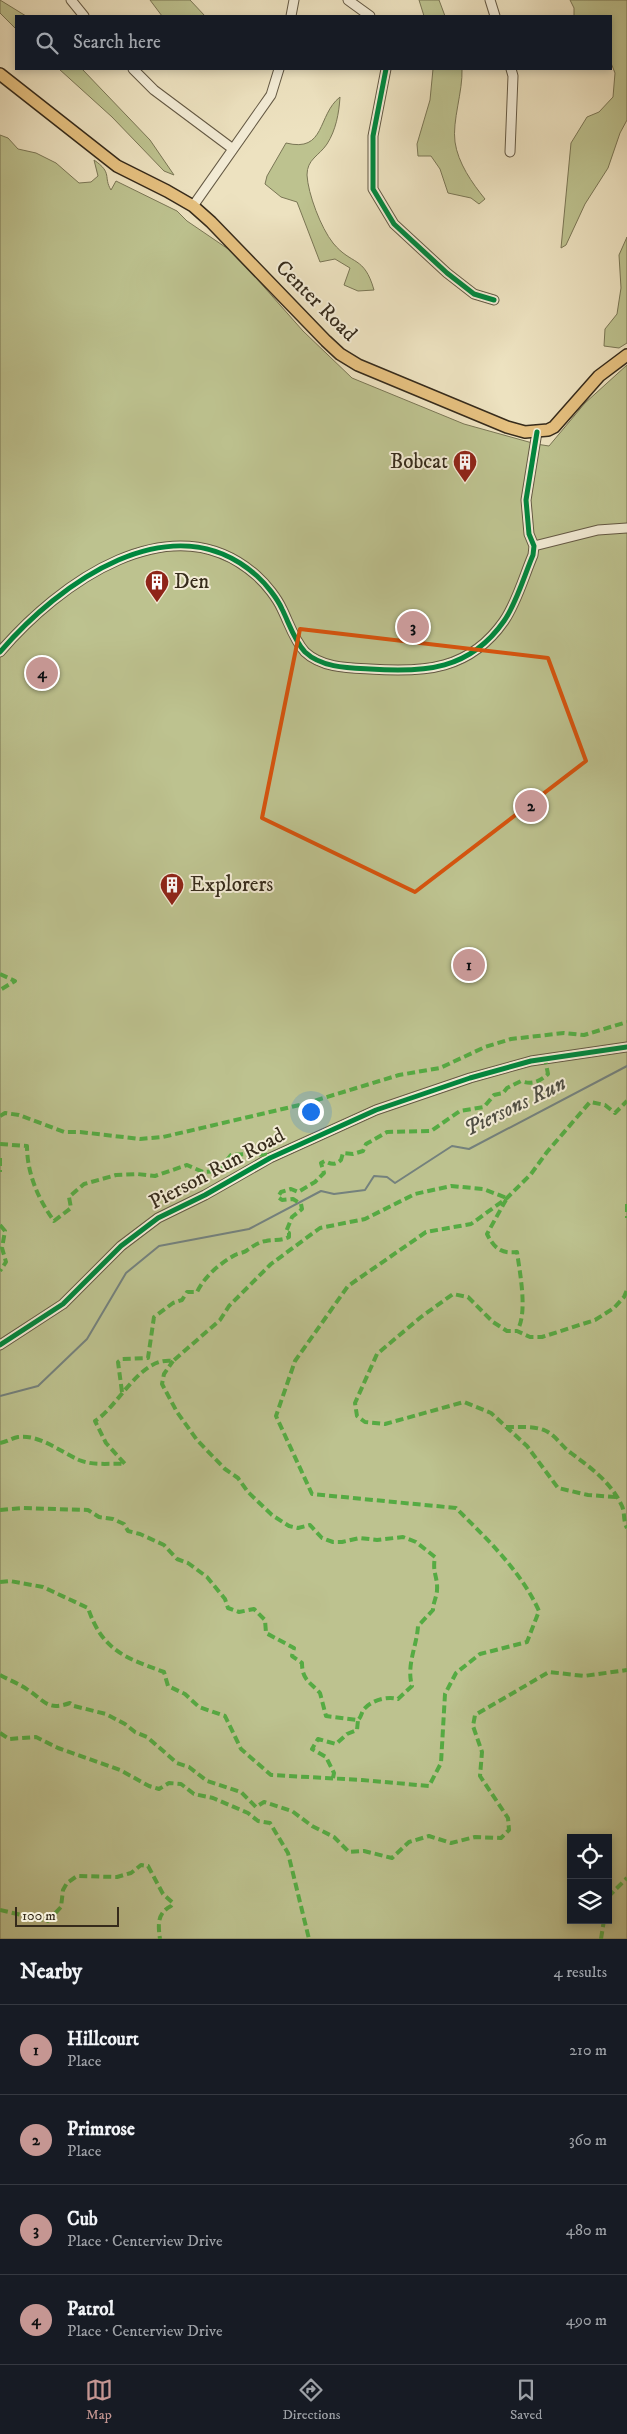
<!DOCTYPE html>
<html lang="en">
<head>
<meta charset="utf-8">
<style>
	body { margin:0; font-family:"IM FELL DW Pica",serif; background:#20242c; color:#f1f3f6 }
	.controls { position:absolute; right:15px; bottom:15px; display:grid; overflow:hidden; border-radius:0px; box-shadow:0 2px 8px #0003 }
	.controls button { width:45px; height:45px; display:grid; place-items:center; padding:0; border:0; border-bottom:1px solid #363941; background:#171b24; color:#f1f3f6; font:25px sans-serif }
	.scale { position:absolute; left:15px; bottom:12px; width:104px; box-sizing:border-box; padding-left:5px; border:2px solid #362b1b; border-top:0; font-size:14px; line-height:18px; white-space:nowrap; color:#362b1b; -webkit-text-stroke:4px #f3ecd6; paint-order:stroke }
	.you { position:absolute; left:310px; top:1111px; width:18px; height:18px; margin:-12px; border:4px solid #fff; border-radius:50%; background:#1a73e8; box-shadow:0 0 0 8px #1a73e833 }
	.badge { display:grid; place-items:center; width:32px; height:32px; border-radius:50%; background:#c59692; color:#111; font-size:16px; font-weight:700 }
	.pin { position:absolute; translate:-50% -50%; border:2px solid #fff; box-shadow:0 1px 5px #0006 }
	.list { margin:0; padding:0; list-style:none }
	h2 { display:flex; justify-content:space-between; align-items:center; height:65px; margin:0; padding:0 20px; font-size:21px }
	h2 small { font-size:16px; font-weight:400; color:#9ea1a6 }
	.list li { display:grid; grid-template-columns:32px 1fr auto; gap:15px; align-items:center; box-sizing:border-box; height:90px; padding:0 20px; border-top:1px solid #363941 }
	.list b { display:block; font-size:19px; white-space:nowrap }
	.list p { margin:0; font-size:16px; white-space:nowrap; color:#9ea1a6 }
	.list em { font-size:16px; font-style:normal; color:#9ea1a6 }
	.icon { flex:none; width:28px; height:28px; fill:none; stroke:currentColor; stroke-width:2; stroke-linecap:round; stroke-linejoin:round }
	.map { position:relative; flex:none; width:627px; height:1939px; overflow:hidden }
	.search { position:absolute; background:#171b24; box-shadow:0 2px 8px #0003; left:15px; right:15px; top:15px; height:55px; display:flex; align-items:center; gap:12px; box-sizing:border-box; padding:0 18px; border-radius:0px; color:#9ea1a6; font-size:19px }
	.sheet { height:425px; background:#171b24 }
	nav { display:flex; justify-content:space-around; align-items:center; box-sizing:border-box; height:70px; border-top:1px solid #363941; background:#171b24; font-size:14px; color:#9ea1a6 }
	nav a { display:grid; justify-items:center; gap:2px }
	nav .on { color:#c59692 }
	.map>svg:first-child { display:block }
</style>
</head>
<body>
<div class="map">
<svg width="627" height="1939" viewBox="0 0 627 1939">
	<rect width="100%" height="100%" fill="#ede2c0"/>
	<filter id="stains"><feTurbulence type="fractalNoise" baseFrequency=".004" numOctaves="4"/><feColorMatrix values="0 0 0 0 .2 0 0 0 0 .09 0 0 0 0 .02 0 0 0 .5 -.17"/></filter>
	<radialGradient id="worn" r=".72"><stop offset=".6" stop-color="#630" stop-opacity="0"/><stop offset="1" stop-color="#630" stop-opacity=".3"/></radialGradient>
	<path fill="#bdc28f" stroke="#7a7655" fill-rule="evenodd" d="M0,0l26,16h-10v13l-16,-16z
		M150,0h40l15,16h-43z
		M419,0h20l6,16h-21z
		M570,0h57v120l-7,13 -12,35 -23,36 -19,41 -5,3 10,-105 16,-26 12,-5 14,-15 2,-24 -4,-10v-47h-37v-8z
		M59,69h23l68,71 24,35 -10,-4 -52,-54z
		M433,69h29c1,22 -10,52 -7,73 3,21 17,41 30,57l-6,5 -8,-6 -23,-5 -8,-24 -9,-13h-13l-1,-12 13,-44z
		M340,97c-1,16 -4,33 -13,47 -8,12 -20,15 -20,31 1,19 14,53 26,68 19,23 31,12 41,47l-16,1 -14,-6 6,-17 -15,-9 -15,3 -23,-60 -16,-5 -16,-13 2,-8 19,-33c40,10 31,-28 54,-46z
		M0,135l8,3 10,11 18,4 20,10 23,20 12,-1 7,-6 -4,-16c19,13 9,17 17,30l5,-9 61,30 10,10 47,32 69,78 49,47 112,46 72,20 13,2 36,-43 42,-38v1574h-627zM571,1838h37v82h-37z
		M627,237v106l-8,5 -15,-2 1,-17 12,-15 4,-26 -2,-33z"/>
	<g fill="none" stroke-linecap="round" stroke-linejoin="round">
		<path stroke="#74817d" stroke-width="2" d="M0,1396l38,-10 49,-47 39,-66 33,-27 90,-17 72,-38 13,3 31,-4 9,-14 13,1 8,6 57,-37 17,3 158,-83"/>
		<defs>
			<path id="minor" d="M71,0l13,16
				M348,0l22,16
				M490,0l5,16
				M291,16l3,-16
				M133,69l21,21 79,59
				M386,69l-13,67v53l21,35 53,49 27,21 20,6
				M510,152l3,-76 -2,-7
				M193,206l78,-111 8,-26
				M534,546l64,-16 29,-2
				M0,652c58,-68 172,-152 257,-76 9,8 20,22 25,33 7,14 12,31 23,43 17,16 44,16 65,17 54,4 100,1 134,-48 13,-19 20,-45 29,-66l1,-9 -5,-12 -3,-34 11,-68
				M0,1345l63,-41 58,-58 37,-28 47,-23 65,-37 106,-48 94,-32 61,-17 96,-14"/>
			<path id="major" d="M0,74l117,92 50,25 26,15 18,16 115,119 14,13 18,11 149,62 18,5 23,-2 6,-3 45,-51 28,-21"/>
		</defs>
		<use href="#minor" stroke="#645944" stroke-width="11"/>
		<use href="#major" stroke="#362b1b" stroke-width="14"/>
		<use href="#minor" stroke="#f3ecd6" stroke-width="9"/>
		<use href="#major" stroke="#e6c180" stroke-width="11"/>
		<path stroke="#55ab43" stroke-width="4" stroke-dasharray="8 4" stroke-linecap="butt" d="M0,974l15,7 -15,9
			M0,1116l5,-3 14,2 45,17h16l60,7 23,-2 141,-33 95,-29 41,-7 45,-21 26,-8 53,-6 20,2 43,-13
			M0,1144l27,2c0,27 11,53 27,75l17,-13 -2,-11 15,-13 32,-9 21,-1 18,2 32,-11 16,7 15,-1 13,-16 17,-1 25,1
			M0,1158v14
			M627,1204v14
			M0,1225l5,6 -3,17 4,14 -6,9
			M122,1392l-4,-30 4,-3 26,-1 6,-41 19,-14 9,-3 5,-8h10c8,-16 22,-28 38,-37 3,-2 8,-2 11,-4 6,-4 12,-9 20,-10 9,-2 15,0 23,-4v-4l-3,-1 6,-15 10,-8 -1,-5 -8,-5 -11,1 -4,-3 3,-5 10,-3 7,3 17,-10 9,-9 -3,-10 4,-2c7,4 10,4 16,-1l2,-7 10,1 10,-3 3,-7 21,-12 44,-1 29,-20 24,-4 10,-12 9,-2 4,-5 14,-7c11,4 18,1 27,-7l-3,-15
			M506,1427c11,0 27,-1 38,3 12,5 17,16 27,23 20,15 40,29 51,53 3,7 1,15 5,22
			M0,1443c7,-1 12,-5 18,-6 21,-3 43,15 61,23 15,6 31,3 46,4l-19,-21 -11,-22c24,-15 45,-65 78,-60l47,-41 9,-14 42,-42 49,-36 45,-9 50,-25 36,-8 32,3 24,9 -20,36c7,14 14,20 30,18 3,22 11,61 0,79
			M616,1497l-28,-2 -30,-7 -31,-42 -36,-33 -27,-11 -79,22 -20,-2 -8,-6 -2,-13 22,-49 44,-37 32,-23 15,3 25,25 14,9h10l13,6h12l53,-17 19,-12 10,-11 3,-7
			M0,1510l23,-2 65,2 11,7 14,2 11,5 4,7 12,3 24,11 13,14 11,4 19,14 18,22 3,9 11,4 15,-3 11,11 1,13 28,15 -2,8 10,7c0,17 8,19 18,30l6,23 32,4c4,-4 3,-7 6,-11 8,-9 23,-13 34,-10l14,-13c-6,-21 5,-40 6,-60l15,-16c0,-7 4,-14 4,-20 1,-13 -5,-17 -2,-33l-19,-15 -13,-5 -26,3 -17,-2 -18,4h-9l-11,-4 -12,-13 -12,3 -9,-2 -17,-11 -24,-23 -10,-14 -13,-9 -28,-29 -20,-28 -15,-28 2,-10 9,-13
			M0,1582l10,-1 33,6 45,21c14,42 37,50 76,64l4,14 17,8 14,13 26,9 16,33 30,26 91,5 67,6 12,-23 4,-69 11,-21 24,-19 47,-12 12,-31c-18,-40 -52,-72 -83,-103l-144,-14 -36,-78 19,-55 53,-75 78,-54 45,-8 36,-26 24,-24 16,-22 43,-50 15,3 10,8 12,-12
			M0,1675c9,5 20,9 28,15 17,11 19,21 42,13l4,3 32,8 19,10 10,8 12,5 30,26 12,4 18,14 34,11 15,15 8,-5 28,9 20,15 22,11 15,15 15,-1 28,7 17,-16 20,-6 22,7 24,-6 26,1 8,-8 -1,-12 -28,-42 2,-24 -9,-26 2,-11 74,-43 35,4 43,-6
			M0,1733l9,6 27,-2 22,11 62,22 29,16 10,3 10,-6 12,1 13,10 19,4 35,15 10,8 12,2 18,30 21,86
			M333,1778l1,-5 -8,-16 -14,-8 6,-10 18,5 11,-10 10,-4 1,-10
			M608,1897l19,-19
			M0,1910l48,11 13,-14 2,-17 4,-7 10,-7 40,1 14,-4 10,-8 7,1 15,28 10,9 -2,3c-14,7 -13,19 -11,33
			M601,1939l3,-19"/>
		<defs>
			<path id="cycleway" d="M386,69l-13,67v53l21,35 53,49 27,21 20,6
				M0,652c58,-68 172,-152 257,-76 9,8 20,22 25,33 7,14 12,31 23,43 17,16 44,16 65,17 54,4 100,1 134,-48 13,-19 20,-45 29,-66l1,-9 -5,-12 -3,-34 11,-68
				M0,1345l63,-41 58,-58 37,-28 47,-23 65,-37 106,-48 94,-32 61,-17 96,-14"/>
		</defs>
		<use href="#cycleway" stroke="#f3ecd6" stroke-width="8"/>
		<use href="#cycleway" stroke="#00873e" stroke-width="5"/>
	</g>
	<path fill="none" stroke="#d6540e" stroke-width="4" stroke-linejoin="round" d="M300,629l248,29 38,103 -171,131 -153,-74z"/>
	<defs>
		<symbol id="building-pin" viewBox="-11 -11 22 30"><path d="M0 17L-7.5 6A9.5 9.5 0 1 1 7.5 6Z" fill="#8f2418" stroke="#f3ecd6"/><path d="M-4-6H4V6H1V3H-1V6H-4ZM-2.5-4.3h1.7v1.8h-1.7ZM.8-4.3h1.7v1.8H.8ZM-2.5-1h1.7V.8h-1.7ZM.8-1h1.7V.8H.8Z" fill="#fff"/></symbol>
	</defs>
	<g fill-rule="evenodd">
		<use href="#building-pin" x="451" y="448" width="28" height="38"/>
		<use href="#building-pin" x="143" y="568" width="28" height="38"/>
		<use href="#building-pin" x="158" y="871" width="28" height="38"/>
	</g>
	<g text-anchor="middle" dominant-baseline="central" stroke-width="4" stroke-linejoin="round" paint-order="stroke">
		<g font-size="21" fill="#362b1b" stroke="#f3ecd6">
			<text transform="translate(316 301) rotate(45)">Center Road</text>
			<text transform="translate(217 1169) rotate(-28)">Pierson Run Road</text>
		</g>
		<g font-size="21" fill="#362b1b" stroke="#f3ecd6" text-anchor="start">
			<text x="448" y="462" text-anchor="end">Bobcat</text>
			<text x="174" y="582">Den</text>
			<text x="190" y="885">Explorers</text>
		</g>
		<g font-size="22" font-style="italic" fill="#504f44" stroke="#f3ecd6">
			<text transform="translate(515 1106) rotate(-26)">Piersons Run</text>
		</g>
	</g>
	<rect width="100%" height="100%" filter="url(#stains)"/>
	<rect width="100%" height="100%" fill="url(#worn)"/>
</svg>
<div class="controls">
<button><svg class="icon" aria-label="locate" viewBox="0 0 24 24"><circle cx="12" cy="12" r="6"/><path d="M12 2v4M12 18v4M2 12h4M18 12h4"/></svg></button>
<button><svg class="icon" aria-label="layers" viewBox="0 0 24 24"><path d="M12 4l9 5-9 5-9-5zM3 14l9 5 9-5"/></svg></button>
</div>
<div class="scale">100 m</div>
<div class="you"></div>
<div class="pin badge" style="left:469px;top:965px">1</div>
<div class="pin badge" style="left:531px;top:806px">2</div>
<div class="pin badge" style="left:413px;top:627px">3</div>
<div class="pin badge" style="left:42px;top:673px">4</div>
<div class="search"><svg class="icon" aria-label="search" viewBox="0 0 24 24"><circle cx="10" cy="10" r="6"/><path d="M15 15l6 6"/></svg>Search here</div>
</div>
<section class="sheet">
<h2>Nearby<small>4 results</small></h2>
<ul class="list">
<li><span class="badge">1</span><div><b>Hillcourt</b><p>Place</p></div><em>210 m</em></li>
<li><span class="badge">2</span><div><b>Primrose</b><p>Place</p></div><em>360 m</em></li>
<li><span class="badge">3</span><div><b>Cub</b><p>Place · Centerview Drive</p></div><em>480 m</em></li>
<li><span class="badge">4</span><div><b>Patrol</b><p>Place · Centerview Drive</p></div><em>490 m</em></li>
</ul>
</section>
<nav>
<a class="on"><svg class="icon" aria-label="map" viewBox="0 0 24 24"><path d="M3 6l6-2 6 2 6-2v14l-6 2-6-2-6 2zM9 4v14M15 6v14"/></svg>Map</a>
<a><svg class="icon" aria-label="directions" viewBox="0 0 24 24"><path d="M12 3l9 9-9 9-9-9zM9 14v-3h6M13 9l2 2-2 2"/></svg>Directions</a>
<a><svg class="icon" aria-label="saved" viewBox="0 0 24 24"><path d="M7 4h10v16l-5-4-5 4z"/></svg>Saved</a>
</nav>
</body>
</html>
